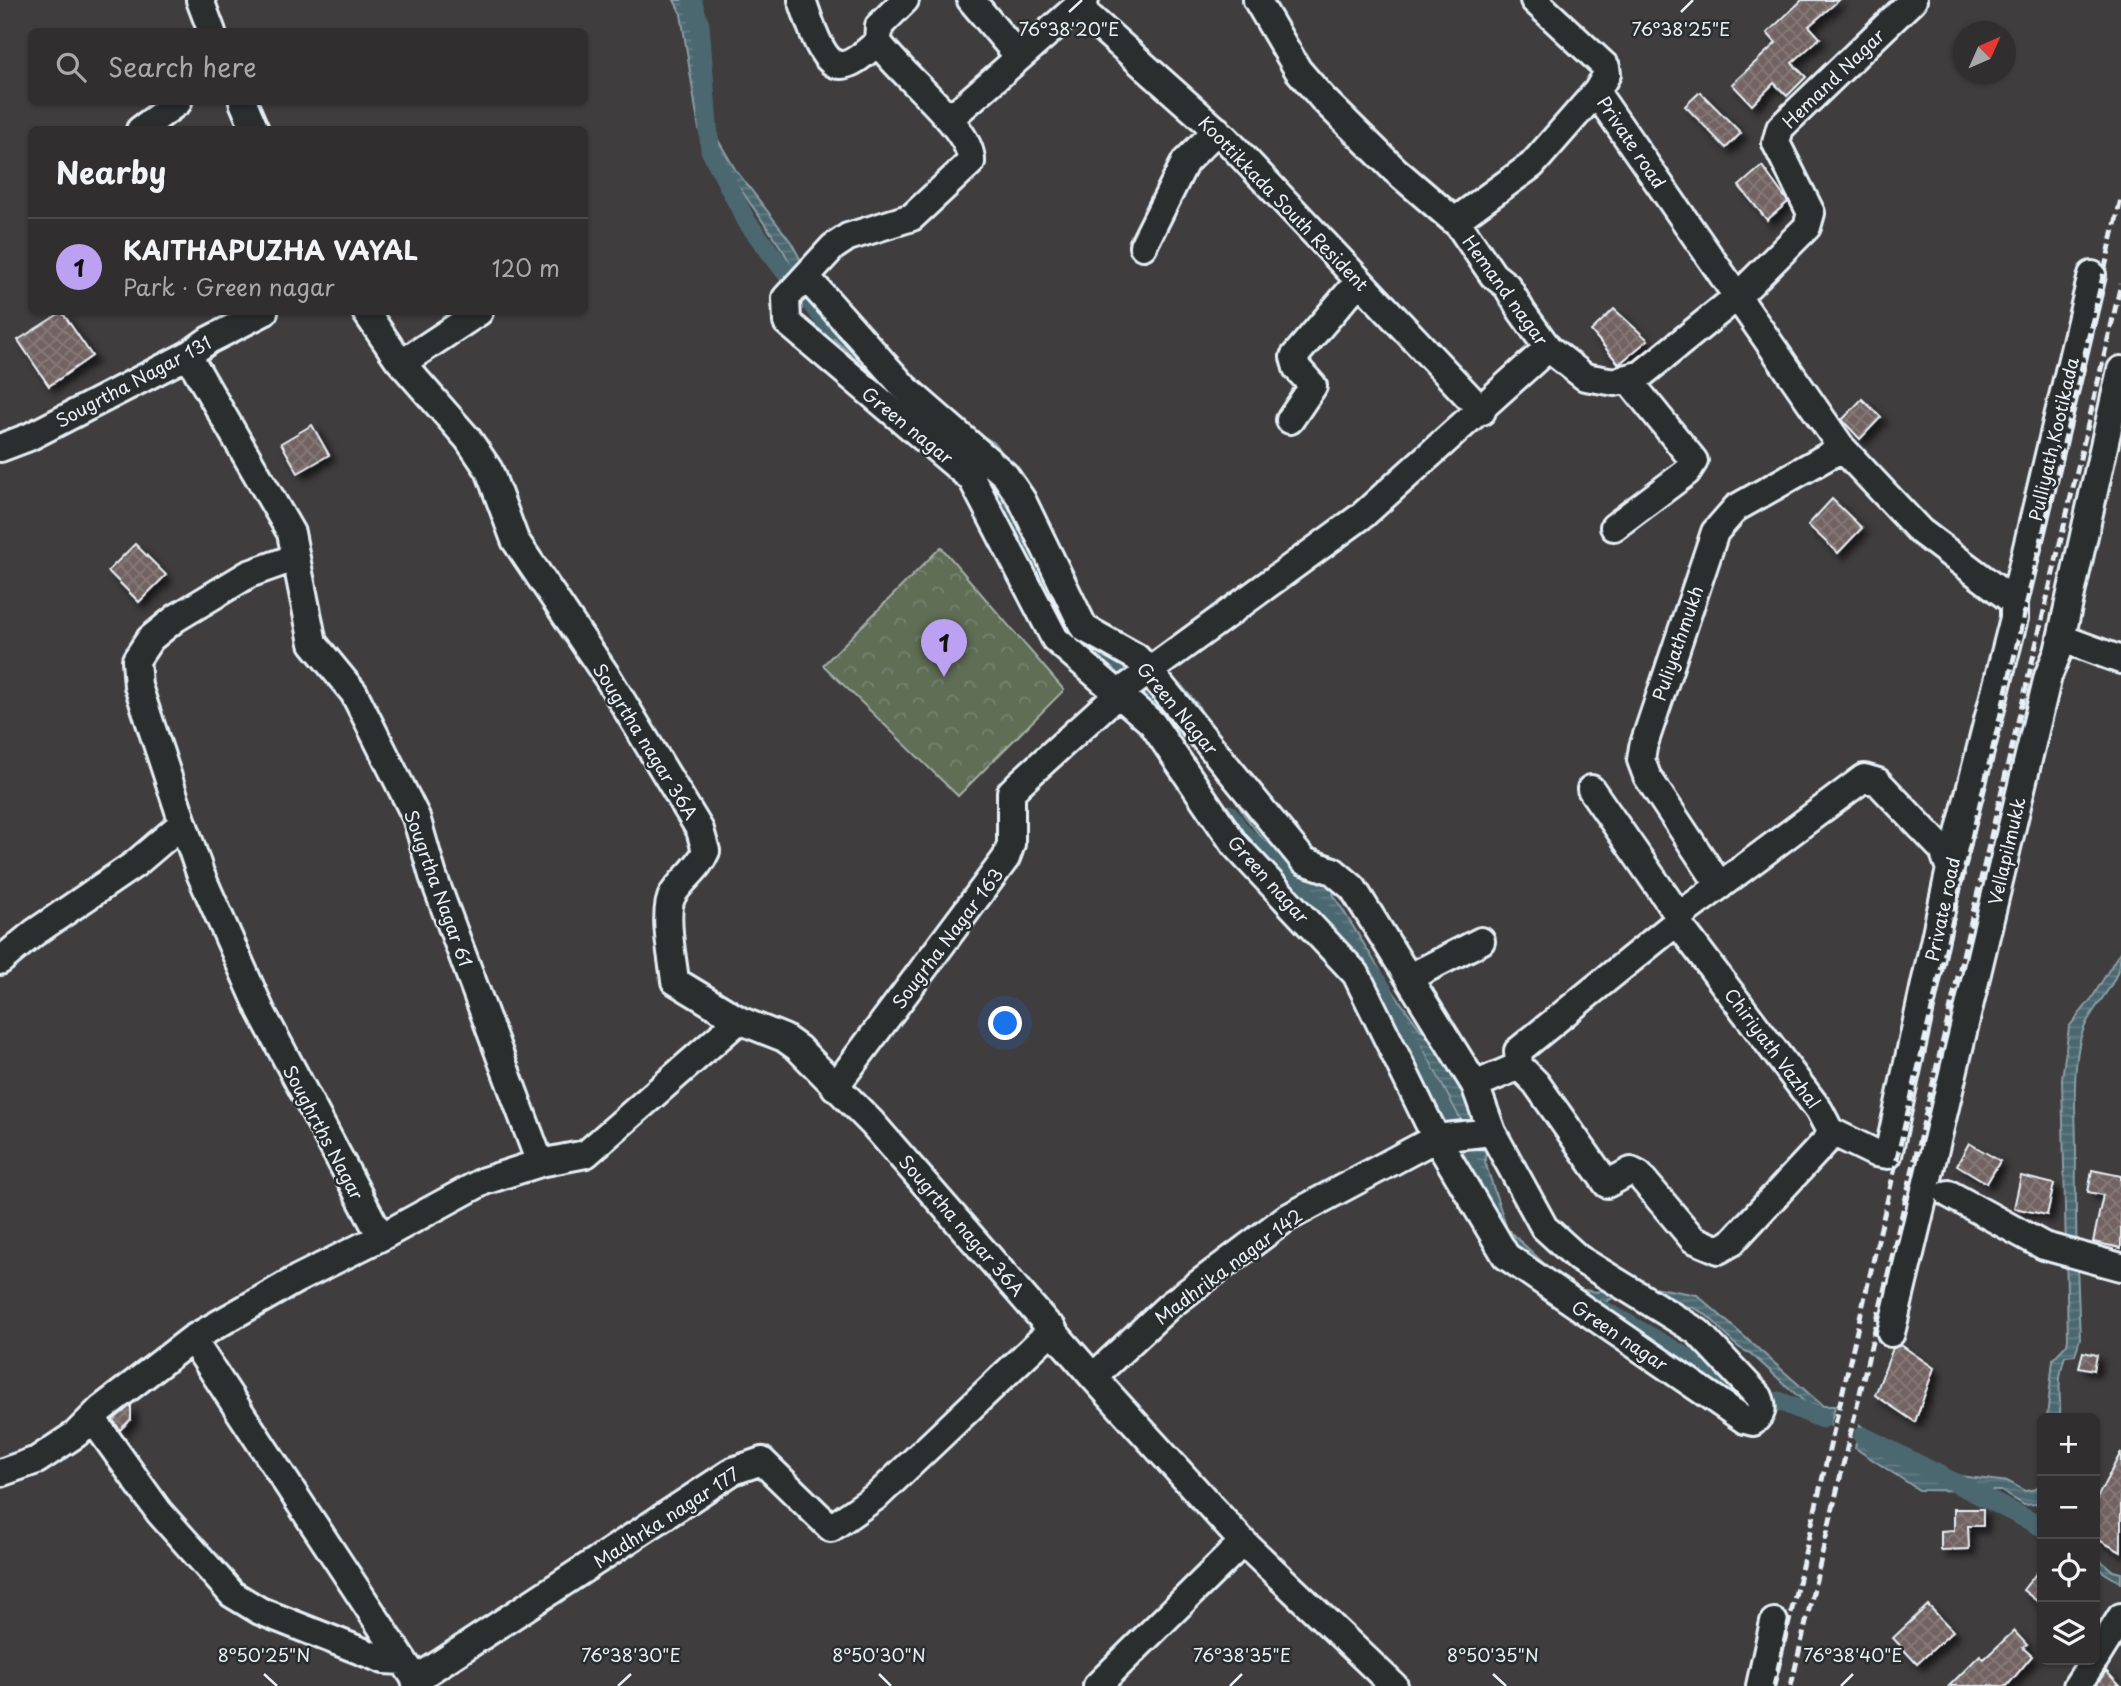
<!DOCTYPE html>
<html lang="en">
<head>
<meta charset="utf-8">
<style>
	body { margin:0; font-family:"Playpen Sans",sans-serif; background:#3c3a3a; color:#f1f3f6 }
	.controls { position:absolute; right:21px; bottom:21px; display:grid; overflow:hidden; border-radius:10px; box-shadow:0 2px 5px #0004 }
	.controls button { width:63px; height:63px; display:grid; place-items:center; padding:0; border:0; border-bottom:2px solid #4b4a4a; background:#302e2e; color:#f1f3f6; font:35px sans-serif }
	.compass { position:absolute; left:1953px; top:21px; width:63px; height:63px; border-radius:50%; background:#302e2e; box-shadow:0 2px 5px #0004; rotate:45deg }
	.you { position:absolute; left:1006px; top:1024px; width:24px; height:24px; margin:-18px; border:5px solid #fff; border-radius:50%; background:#1a73e8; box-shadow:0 0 0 10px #1a73e833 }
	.badge { display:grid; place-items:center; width:46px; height:46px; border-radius:50%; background:#bca0f2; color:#111; font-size:23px; font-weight:700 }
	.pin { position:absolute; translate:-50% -58px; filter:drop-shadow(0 2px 4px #0008) }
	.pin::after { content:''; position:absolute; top:37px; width:24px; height:21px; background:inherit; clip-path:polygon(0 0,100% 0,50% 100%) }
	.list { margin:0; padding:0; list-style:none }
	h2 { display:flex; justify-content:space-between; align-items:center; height:91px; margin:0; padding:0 28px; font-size:30px }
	h2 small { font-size:23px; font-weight:400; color:#a8a8aa }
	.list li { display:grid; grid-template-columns:46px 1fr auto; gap:21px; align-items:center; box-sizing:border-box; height:98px; padding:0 28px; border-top:2px solid #4b4a4a }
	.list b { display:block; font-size:26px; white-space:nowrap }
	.list p { margin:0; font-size:23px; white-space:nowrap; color:#a8a8aa }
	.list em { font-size:23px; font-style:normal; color:#a8a8aa }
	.icon { flex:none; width:38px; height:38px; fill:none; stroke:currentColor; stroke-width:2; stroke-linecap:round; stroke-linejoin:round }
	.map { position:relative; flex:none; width:2121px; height:1686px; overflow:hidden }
	.search { position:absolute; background:#302e2e; box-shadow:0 2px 5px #0004; left:28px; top:28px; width:560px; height:77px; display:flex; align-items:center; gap:18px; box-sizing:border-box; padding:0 24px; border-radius:10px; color:#a8a8aa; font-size:26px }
	.panel { position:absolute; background:#302e2e; box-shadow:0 2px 5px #0004; left:28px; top:126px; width:560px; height:189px; border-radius:10px }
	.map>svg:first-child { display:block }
</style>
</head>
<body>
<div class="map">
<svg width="2121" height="1686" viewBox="0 0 2121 1686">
	<defs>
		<pattern id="park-crowns" width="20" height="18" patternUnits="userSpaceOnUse" patternTransform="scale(1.75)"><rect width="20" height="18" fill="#606e57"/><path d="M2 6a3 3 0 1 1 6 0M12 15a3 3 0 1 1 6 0" fill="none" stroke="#778370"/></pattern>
		<pattern id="water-rules" width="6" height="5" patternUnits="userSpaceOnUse" patternTransform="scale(1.75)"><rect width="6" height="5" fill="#4c6770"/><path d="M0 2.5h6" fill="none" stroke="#667d85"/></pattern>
		<pattern id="building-cross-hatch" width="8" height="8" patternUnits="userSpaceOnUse" patternTransform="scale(1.75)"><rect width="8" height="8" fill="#726362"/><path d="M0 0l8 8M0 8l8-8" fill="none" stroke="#867a79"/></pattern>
		<filter id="shadow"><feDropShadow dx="6" dy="6" stdDeviation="3.5" flood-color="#0009"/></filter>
	</defs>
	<rect width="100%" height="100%" fill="#403d3e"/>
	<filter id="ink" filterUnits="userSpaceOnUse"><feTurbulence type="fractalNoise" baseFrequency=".0143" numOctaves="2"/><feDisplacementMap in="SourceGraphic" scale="14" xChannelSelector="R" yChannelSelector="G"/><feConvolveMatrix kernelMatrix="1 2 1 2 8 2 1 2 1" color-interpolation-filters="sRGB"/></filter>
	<g filter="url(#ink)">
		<path fill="url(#park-crowns)" stroke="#a4b0a8" stroke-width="2" d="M941,547l123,143 -106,106 -135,-131z"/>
		<path fill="url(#water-rules)" stroke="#8a9ea6" stroke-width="2" d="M674,0h15l4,8 15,104 10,28 17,29 56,73 34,63 137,118 34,21 14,20 77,153 59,64 -72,-49 -73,-161 -131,-99 -44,-40 -42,-80 -85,-123 -18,-115z
			M1181,685l17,20 27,52 115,131 -7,6 61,99 27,37 12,-3 53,101h-21l-43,-81 -49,-66 -30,-51 -33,-44 -35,-31 -31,-40 -31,-52 -36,-76z
			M2121,950c0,41 -35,55 -42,95 -7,36 -3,70 -3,106 -1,63 1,124 4,187l-5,17 -10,1c-9,28 -4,36 -5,62h-13l6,-59 14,-15 1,-6 -6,-259 7,-52 23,-29z
			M1487,1136l-2,26 22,67 56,52 15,8 19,3 23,-11 77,14 126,111h12l-5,19 -80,-72c-22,-7 -31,-34 -54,-44 -10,-5 -20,-2 -32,-4 -14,-3 -28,-8 -42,-12l-22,12 -17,-3 -35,-19 -59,-58 -20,-87z
			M1860,1425l57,46 92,11 16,9 11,-2 6,-6v27l-6,-6 -12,1 -23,-14 -82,-1 -64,-42z
			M2095,1556l18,15 8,2v10l-26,-16z"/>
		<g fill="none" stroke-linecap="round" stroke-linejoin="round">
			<path stroke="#4c6770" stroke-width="19" d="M692,0l8,25 10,125 37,72 39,51
				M803,293l28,36
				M979,464l30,39 48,117 70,49
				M1148,691l29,47
				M1229,814l13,19 58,53 78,96 71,139
				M1459,1144l28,59
				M1605,1311l126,71
				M1779,1401l43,18
				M1863,1436l179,91"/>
		</g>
		<path fill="url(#building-cross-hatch)" stroke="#e8f1f8" stroke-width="2" filter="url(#shadow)" d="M1802,0h37l-30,26 11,12 -28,25 14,14 -19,19 -13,-13 -22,22 -20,-21 44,-41 -9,-10z
			M1700,92l41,41 -15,15 -41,-42z
			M1762,166l26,36 -21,18 -28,-34z
			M1614,309l34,31 -29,24 -28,-33z
			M62,312l30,44 -43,30 -31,-46z
			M1862,399l19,18 -21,22 -18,-19z
			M312,425l17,30 -31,18 -17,-30z
			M1832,499l30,29 -24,25 -30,-28z
			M135,544l31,31 -27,27 -31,-31z
			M1969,1143l31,18 -13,22 -30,-18z
			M2092,1170l29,6v72l-28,-6 10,-47 -15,-3z
			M2021,1176l33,8 -7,31 -33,-7z
			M1901,1345l33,23 -19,54 -40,-27 18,-47z
			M2083,1352l14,3 -3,15 -15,-3z
			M131,1405v14l-11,11 -7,-10z
			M2121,1452v100l-26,-14v-36z
			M1954,1509h29v17h-15l1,23 -28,1v-19l13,-1z
			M2042,1566v39l-19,-15z
			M1928,1605l25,26 -36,33 -24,-26z
			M2014,1631l13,14 -4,3 9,8 -25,30h-58l31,-31 4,4z
			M2106,1671l14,15h-21l-2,-2z"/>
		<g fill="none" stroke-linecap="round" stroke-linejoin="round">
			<defs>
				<path id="minor" d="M200,0l12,32
					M802,0c6,16 19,65 38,65 13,1 29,-16 38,-23
					M971,0l48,57
					M1257,0l41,70 25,29 72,71 64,55 34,50 14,11 15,26 26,36 37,29 30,5 27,-8 96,-78 69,-69 4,-14 -35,-70 4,-15 133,-128
					M1534,0l72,67 1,7 -10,17 3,7 242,350 78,83 94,71
					M1077,6l148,132 257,273
					M878,42l1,-16 26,-26
					M243,102l12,28
					M949,119l136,-119
					M140,130l38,-28
					M1455,221l77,-56 65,-74
					M1143,246l42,-84 32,-32
					M806,277l98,110 101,88 17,25 62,128 52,29 13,14 155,190 29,10 20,17 122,197 17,47 52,95 34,31 120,74 61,65c5,12 3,17 -6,25l-8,-2 -239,-164 -70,-118 -80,-164 -121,-129 -83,-122 -97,-84 -83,-160 -185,-157 -1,-24 47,-51 15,-10 64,-20 59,-55c2,-34 -73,-89 -93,-120
					M366,312l32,47 70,80 21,31 26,70 93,138 92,152 6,21c-8,19 -23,27 -33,43 -11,18 0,66 2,87l64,39 45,18 14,10 74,75 221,254 150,165 151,144
					M188,355l103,178 22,110 41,50 62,124 17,59 107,287 -56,18 -103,56
					M402,363l77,-51
					M1290,420l23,-34 -16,-18 -3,-11 65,-76
					M0,448l29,-11 159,-82 21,-15 55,-28
					M1614,527l73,-55 7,-11 -67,-83
					M2061,638l60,22
					M1591,789l88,127
					M183,823l-45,-137 -2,-26 14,-21 26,-21 73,-44 45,-16
					M1720,886l-73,-110 -6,-16 2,-13 72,-215 21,-24 106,-60
					M0,961l34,-28 101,-69 48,-41 17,50 61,138 120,226 -84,42 -105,60 -91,70 -25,25 -39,26 -37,13
					M1410,977l71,-36
					M1519,1066l-1,-15 159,-129
					M1475,1085l44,-19 17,17 71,101 24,-13 8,4 54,64 26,11 12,-7 94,-101 5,-11 -11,-21 -142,-188 2,-6 185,-138 14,4 65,68 7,19
					M835,1087l171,-229 5,-14v-52l9,-9 99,-90 244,-178 185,-167
					M1830,1131l45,22 13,2 62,-286 64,-251v-16l78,-327
					M540,1163l46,-9 153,-134
					M1949,1194l95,52 77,21
					M1891,1333l157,-657 10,-24 63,-282
					M192,1339l228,347
					M1093,1377l76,-71 116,-87 151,-81 56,-6
					M92,1418l67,94 73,82 28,17 124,49 19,1
					M2095,1659l26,-42
					M415,1680l318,-209 29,-10 69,67 47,-33 175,-166
					M1097,1686l146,-144
					M1760,1686l14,-64
					M2077,1686l17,-26"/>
			</defs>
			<use href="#minor" stroke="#e8f1f8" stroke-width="32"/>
			<use href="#minor" stroke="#2a2d2e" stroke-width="26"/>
			<path stroke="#e8f1f8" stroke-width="5" stroke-dasharray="10 5" stroke-linecap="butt" d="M1774,1686l347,-1487
				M1791,1686l330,-1402"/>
		</g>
	</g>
	<path fill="none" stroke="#e8f1f8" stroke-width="2.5" d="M1069,12l13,-12M1681,12l12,-12M264,1674l13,12M879,1674l12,12M1493,1674l13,12M618,1686l13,-12M1230,1686l12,-12M1841,1686l12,-12"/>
	<g text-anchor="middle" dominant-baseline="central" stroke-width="5" stroke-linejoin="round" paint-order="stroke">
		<g font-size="18" fill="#e8f1f8" stroke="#2a2d2e">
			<text transform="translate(1833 78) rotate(-44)">Hemand Nagar</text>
			<text transform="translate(1632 142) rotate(56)">Private road</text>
			<text transform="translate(1284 203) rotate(46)">Koottikkada South Resident</text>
			<text transform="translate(1506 290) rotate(54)">Hemand nagar</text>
			<text transform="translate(133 381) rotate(-28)">Sougrtha Nagar 131</text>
			<text transform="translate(908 425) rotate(39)">Green nagar</text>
			<text transform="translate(2053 439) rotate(-77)">Pulliyath,Kootikada</text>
			<text transform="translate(1677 643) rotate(-71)">Puliyathmukh</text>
			<text transform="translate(1178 708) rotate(50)">Green Nagar</text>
			<text transform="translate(646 741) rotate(58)">Sougrtha nagar 36A</text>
			<text transform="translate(2006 851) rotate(-77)">Vellapilmukk</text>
			<text transform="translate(1269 879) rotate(48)">Green nagar</text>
			<text transform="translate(439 888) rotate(70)">Sougrtha Nagar 61</text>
			<text transform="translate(1942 909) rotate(-78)">Private road</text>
			<text transform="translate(947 938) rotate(-53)">Sougrha Nagar 163</text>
			<text transform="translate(1773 1048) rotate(53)">Chiriyath Vazhal</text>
			<text transform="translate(324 1132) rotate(62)">Soughrths Nagar</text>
			<text transform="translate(962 1225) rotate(49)">Sougrtha nagar 36A</text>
			<text transform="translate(1228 1266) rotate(-37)">Madhrika nagar 142</text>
			<text transform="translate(1620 1335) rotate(34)">Green nagar</text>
			<text transform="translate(666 1517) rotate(-33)">Madhrka nagar 177</text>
		</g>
	</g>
	<g font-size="18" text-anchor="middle" fill="#e8f1f8" stroke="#2a2d2e" stroke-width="5" stroke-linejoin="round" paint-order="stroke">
		<text x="1069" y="36">76°38'20"E</text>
		<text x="1681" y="36">76°38'25"E</text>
		<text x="1242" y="1662">76°38'35"E</text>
		<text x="264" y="1662">8°50'25"N</text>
		<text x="631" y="1662">76°38'30"E</text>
		<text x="879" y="1662">8°50'30"N</text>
		<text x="1493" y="1662">8°50'35"N</text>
		<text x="1853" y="1662">76°38'40"E</text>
	</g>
</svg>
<div class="controls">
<button>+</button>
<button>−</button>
<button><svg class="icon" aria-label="locate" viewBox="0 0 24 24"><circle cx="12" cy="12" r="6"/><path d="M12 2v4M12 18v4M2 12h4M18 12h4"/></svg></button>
<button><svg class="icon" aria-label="layers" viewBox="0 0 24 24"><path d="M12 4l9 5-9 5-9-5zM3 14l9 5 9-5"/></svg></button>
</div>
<svg class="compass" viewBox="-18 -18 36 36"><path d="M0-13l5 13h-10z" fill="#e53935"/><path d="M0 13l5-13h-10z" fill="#a8a8aa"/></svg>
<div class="you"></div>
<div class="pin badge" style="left:944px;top:677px">1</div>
<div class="search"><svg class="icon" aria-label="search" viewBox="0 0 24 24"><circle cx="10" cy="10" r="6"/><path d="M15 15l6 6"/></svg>Search here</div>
<section class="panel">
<h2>Nearby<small></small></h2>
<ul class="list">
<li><span class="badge">1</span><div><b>KAITHAPUZHA VAYAL</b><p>Park · Green nagar</p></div><em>120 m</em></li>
</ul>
</section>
</div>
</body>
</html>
